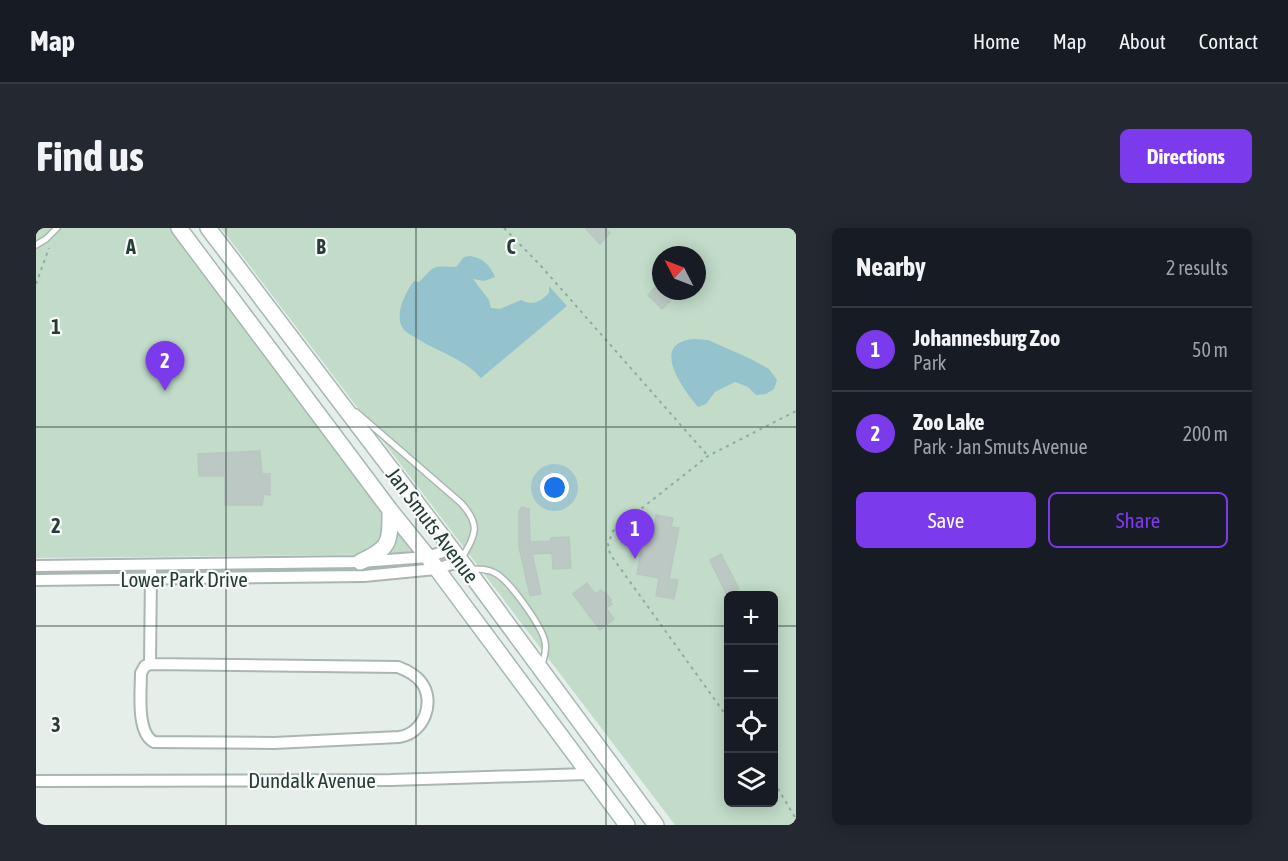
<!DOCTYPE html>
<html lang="en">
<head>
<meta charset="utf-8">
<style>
	body { margin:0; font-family:"Asap Condensed",sans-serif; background:#242831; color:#f1f3f6 }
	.controls { position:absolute; right:18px; bottom:18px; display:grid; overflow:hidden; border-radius:9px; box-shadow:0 3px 15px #0003 }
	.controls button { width:54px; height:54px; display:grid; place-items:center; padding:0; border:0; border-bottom:2px solid #363941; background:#171b24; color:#f1f3f6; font:30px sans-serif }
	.compass { position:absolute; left:616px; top:18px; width:54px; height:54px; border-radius:50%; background:#171b24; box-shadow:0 3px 15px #0003; rotate:312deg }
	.you { position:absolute; left:519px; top:260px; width:21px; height:21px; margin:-15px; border:4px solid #fff; border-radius:50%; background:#1a73e8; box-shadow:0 0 0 9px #1a73e833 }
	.badge { display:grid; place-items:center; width:39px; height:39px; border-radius:50%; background:#7c3aed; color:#fff; font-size:20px; font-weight:700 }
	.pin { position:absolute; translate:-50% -50px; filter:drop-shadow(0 2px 3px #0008) }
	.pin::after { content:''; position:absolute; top:32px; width:21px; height:18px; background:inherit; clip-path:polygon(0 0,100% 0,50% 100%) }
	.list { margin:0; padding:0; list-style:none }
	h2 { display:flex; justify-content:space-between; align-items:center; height:78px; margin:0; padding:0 24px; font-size:26px }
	h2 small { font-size:20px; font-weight:400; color:#9ea1a6 }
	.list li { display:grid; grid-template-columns:39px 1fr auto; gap:18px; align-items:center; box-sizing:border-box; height:84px; padding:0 24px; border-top:2px solid #363941 }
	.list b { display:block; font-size:22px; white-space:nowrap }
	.list p { margin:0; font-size:20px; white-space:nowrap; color:#9ea1a6 }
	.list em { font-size:20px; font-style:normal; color:#9ea1a6 }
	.actions { display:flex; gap:12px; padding:18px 24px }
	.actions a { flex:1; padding:14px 0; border:2px solid #7c3aed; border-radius:9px; text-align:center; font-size:21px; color:#7c3aed }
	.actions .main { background:#7c3aed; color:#fff }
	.icon { flex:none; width:33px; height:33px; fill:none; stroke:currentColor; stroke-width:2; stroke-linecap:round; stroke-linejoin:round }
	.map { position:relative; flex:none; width:760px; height:597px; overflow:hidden; border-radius:9px }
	header { display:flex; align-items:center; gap:36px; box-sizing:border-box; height:84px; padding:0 30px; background:#171b24; border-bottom:2px solid #363941 }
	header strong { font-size:28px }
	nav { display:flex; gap:33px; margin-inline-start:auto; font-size:21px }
	.intro { display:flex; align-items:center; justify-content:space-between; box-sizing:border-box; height:144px; padding:0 36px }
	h1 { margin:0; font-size:42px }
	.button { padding:15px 27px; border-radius:9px; background:#7c3aed; color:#fff; font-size:21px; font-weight:700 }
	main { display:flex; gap:36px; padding:0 36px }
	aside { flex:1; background:#171b24; border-radius:9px; box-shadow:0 3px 15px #0003 }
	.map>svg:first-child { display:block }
</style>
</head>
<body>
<header>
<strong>Map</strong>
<nav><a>Home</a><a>Map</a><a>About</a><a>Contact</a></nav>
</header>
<div class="intro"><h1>Find us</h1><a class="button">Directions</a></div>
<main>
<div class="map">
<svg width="760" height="597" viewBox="0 0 760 597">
	<rect width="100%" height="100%" fill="#e6eeea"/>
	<path fill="#c2dcc9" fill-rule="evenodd" d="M0,0h134l247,326 -381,4z
		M185,0h575v597h-121zM625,27h36v36h-36zM692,368h46v206h-46z"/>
	<path fill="#94c3cd" d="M434,28c13,2 20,9 25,21l-11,4 -11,-2 16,21 2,8 9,1 21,-9c12,6 19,2 28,-7v-7l18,20 -86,72c-18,-20 -43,-26 -65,-40 -3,-2 -9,-5 -12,-8 -11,-14 1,-37 10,-49l5,1c17,-17 12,-16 37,-15l8,-10z
		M658,111l14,1 43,19 18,10 8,11 -3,9 -8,5 -10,1 -8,-8 -13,-5 -20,10 -9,12 -8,3c-14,-17 -50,-64 -4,-68z"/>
	<path fill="#bcc8c3" stroke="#b9c7c1" stroke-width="1.5" d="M551,0h18l5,5 -10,11 -14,-15z
		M622,56l3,7h3l8,8 -10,10 -14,-14z
		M224,223l2,23h8v21l-6,-1 -2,11h-37v-29h-26l-1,-22z
		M486,279l7,2 1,33 21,-1v-3l18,-1 2,31 -18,1 -1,-16 -20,1 9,40 -11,2 -11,-49v-36z
		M620,287l17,3 -2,9 8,1 -10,51 9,1 -4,19 -18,-3 3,-18 -22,-4 9,-52 9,2z
		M685,326l18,35 -12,6 -17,-35z
		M551,355l8,11 6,-4 2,3 2,-1 6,8 -2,1 3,3 -6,4 8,11 -14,11 -27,-36z"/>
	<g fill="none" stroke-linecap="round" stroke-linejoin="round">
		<defs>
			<path id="service" d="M0,17l10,-6 11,-11
				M320,184l105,91c21,23 14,32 0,57
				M436,341c8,0 16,0 23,4 14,7 47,53 50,69 2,9 -1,15 -3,23"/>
			<path id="minor" d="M0,338l324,-4 68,-5 23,-8
				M0,352l328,-4 72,-7 25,-8
				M114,436l248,3c8,3 17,7 23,15 15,19 3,52 -22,55l-125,6 -120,-1c-18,-9 -13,-51 -13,-69l4,-7z
				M114,436l1,-93
				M0,553l355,-1 196,-6"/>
			<path id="secondary" d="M143,0l211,282 38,47 199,268
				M172,0l259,341 189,256
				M324,334c31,-14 30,-20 30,-52"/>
		</defs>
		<use href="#service" stroke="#a9b6b1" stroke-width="8"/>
		<use href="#minor" stroke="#a9b6b1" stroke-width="14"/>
		<use href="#secondary" stroke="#a6b8b2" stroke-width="18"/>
		<path stroke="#8aaea3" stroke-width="2" stroke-dasharray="3 4.5" stroke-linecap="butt" d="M468,0l37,38 167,190
			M0,56l13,-36
			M692,490l-118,-164 -2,-10 5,-13 95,-75 88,-45
			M738,554l22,37"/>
		<use href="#service" stroke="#fff" stroke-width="5"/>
		<use href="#minor" stroke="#fff" stroke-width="10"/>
		<use href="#secondary" stroke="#fff" stroke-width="15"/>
	</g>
	<path fill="none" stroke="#273e38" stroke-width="1.5" stroke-opacity="0.55" d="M190,0v597M380,0v597M570,0v597M0,199h760M0,398h692M738,398h22"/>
	<g text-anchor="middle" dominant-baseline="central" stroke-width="4.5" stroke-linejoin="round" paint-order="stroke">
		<g font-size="21" fill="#273e38" stroke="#f7faf8">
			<text transform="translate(397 297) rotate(53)">Jan Smuts Avenue</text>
			<text x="148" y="351">Lower Park Drive</text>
			<text x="276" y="552">Dundalk Avenue</text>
		</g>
	</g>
	<g font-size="20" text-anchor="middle" font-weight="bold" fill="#273e38" stroke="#f7faf8" stroke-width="4.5" stroke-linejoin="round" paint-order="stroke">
		<text x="95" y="26">A</text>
		<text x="285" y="26">B</text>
		<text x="475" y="26">C</text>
		<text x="20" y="106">1</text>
		<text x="20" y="305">2</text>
		<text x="20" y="504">3</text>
	</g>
</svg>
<div class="controls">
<button>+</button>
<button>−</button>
<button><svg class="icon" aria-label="locate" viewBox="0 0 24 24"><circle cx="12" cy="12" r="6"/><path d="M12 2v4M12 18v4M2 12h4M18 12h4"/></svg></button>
<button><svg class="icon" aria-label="layers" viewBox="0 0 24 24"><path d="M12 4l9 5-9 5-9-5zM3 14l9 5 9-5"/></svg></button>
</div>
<svg class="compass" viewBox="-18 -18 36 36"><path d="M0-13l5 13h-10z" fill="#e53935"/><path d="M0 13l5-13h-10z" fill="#9ea1a6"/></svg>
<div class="you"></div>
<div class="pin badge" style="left:599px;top:331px">1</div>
<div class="pin badge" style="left:129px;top:163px">2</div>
</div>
<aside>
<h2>Nearby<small>2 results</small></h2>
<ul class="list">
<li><span class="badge">1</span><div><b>Johannesburg Zoo</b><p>Park</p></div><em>50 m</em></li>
<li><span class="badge">2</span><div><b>Zoo Lake</b><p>Park · Jan Smuts Avenue</p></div><em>200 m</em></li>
</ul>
<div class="actions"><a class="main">Save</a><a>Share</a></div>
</aside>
</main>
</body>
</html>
